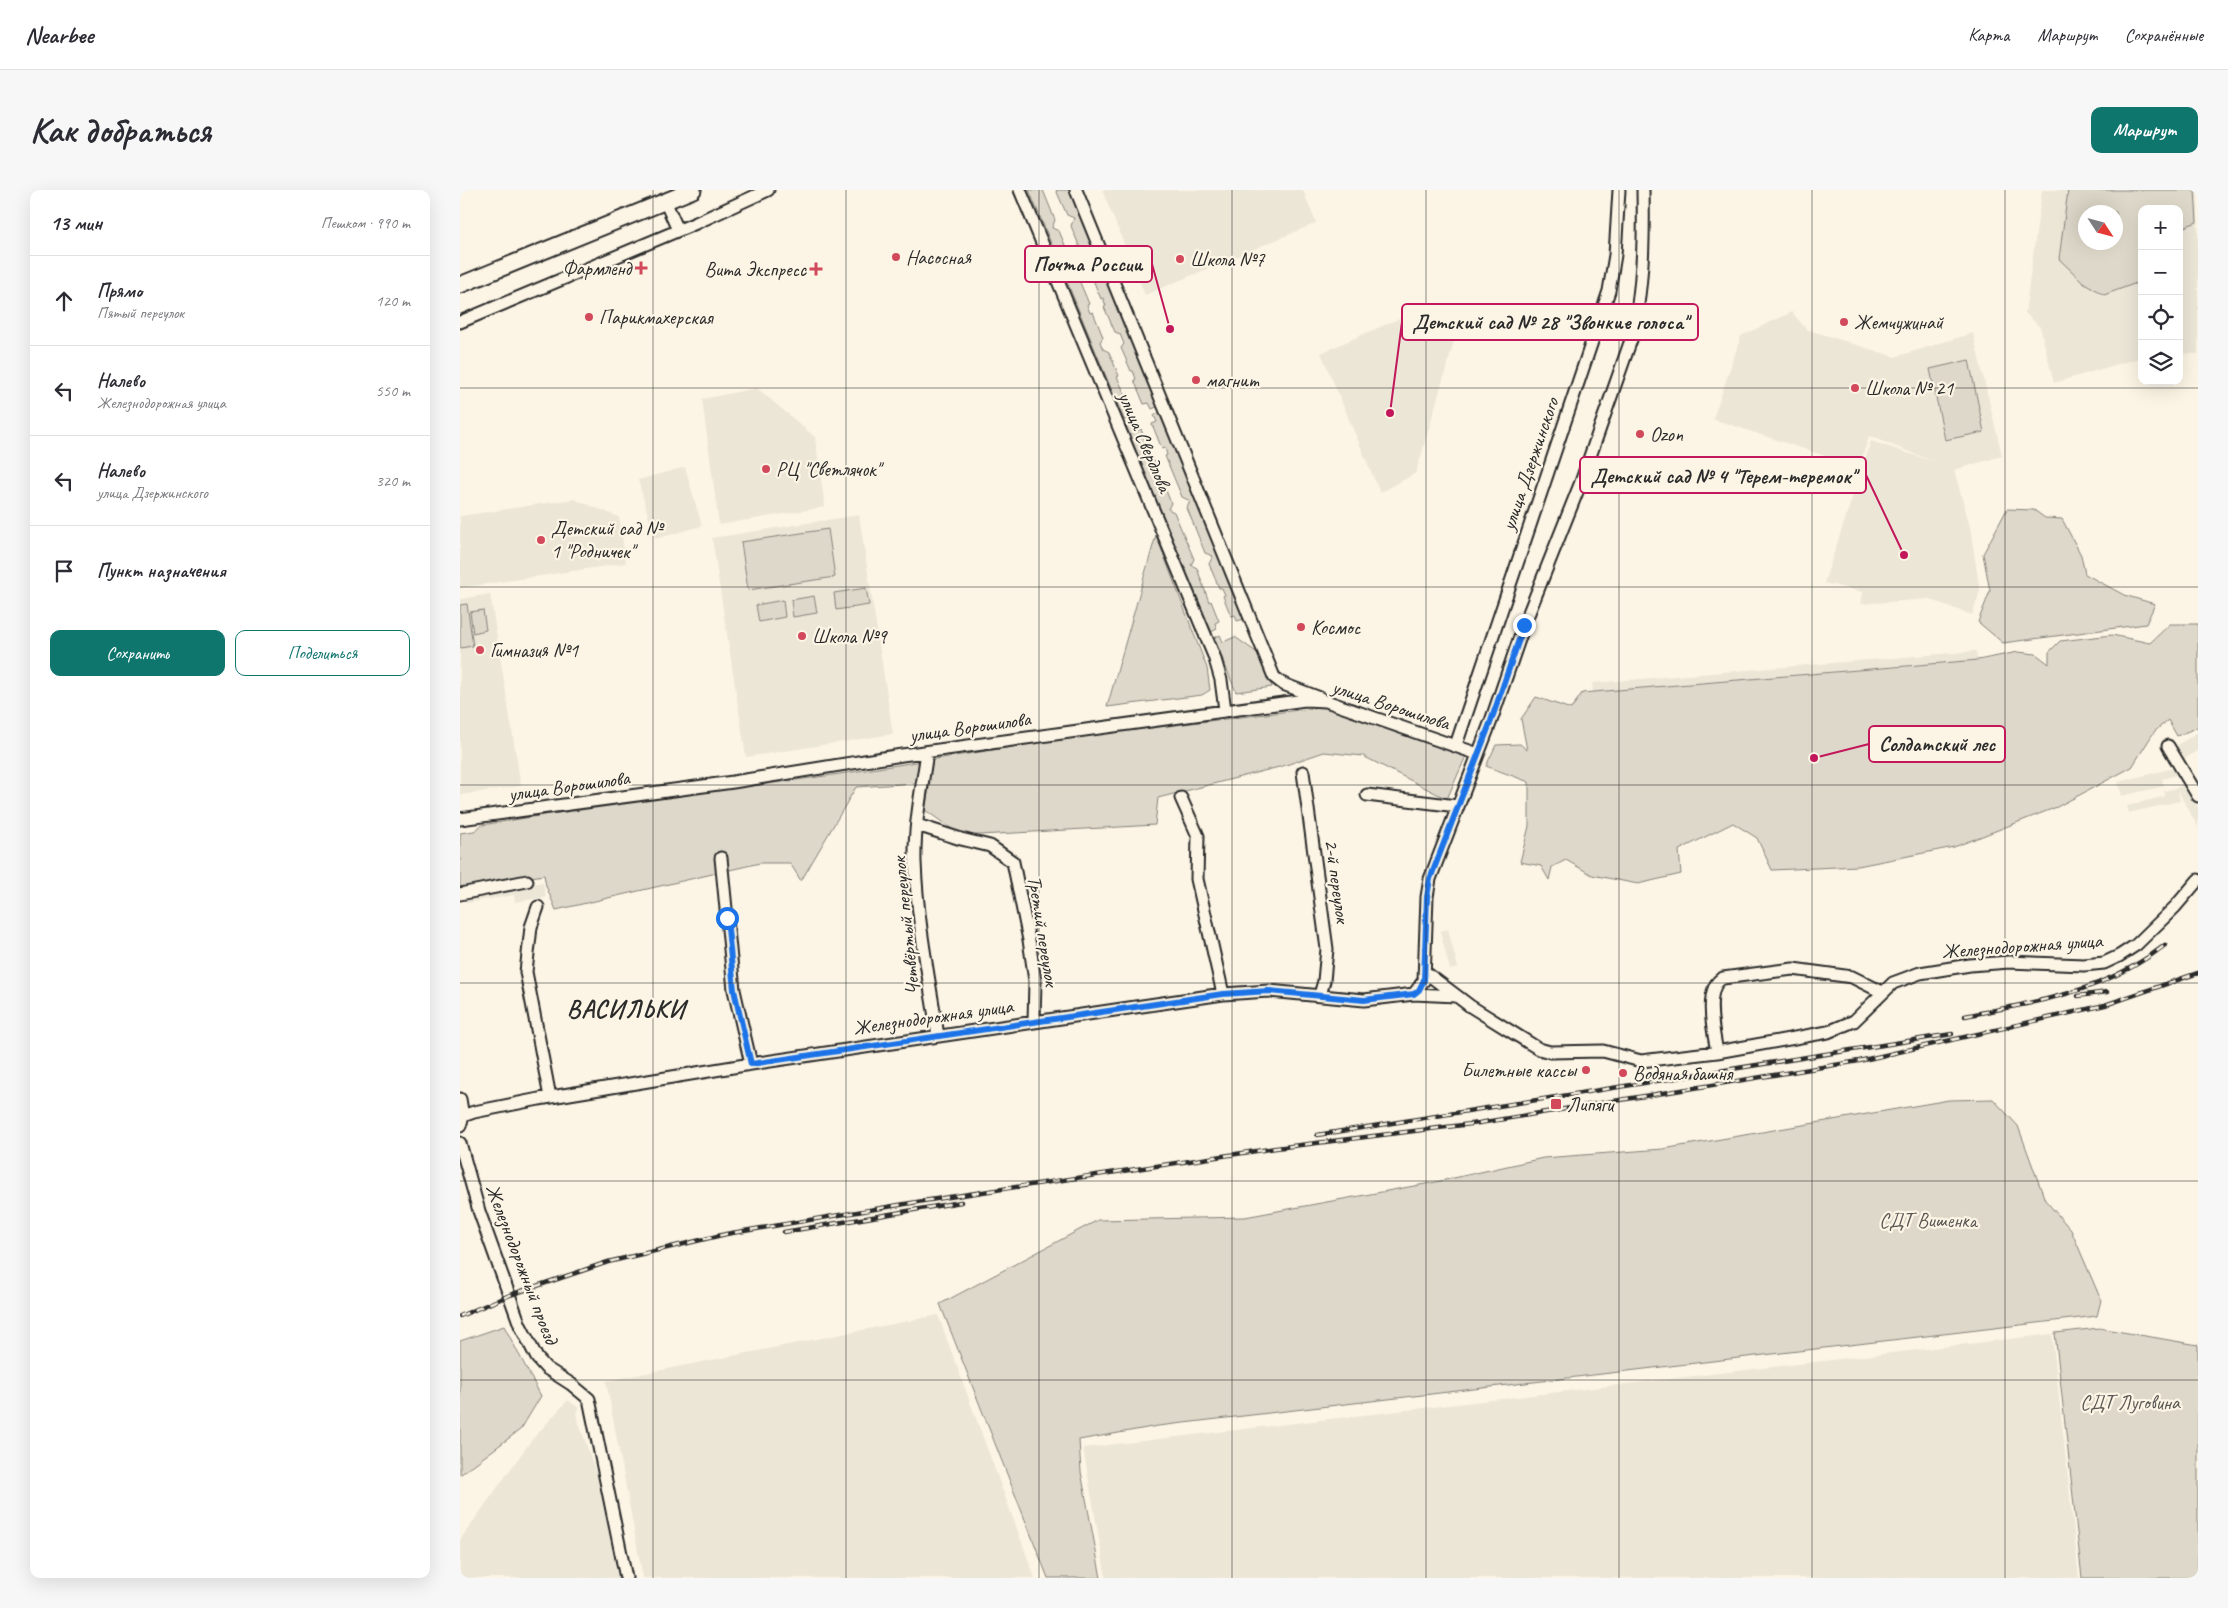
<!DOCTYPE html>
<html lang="ru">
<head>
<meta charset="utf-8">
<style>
	body { margin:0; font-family:Caveat,sans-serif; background:#f7f7f7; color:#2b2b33 }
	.controls { position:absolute; right:15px; top:15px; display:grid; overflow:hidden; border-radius:10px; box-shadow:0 5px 20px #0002 }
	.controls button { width:45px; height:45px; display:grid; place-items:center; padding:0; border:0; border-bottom:1px solid #e1e1e2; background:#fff; color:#2b2b33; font:25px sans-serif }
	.compass { position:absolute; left:1618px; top:15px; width:45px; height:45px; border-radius:50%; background:#fff; box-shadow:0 5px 20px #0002; rotate:126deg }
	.stop { position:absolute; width:15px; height:15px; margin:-11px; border:4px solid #1a73e8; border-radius:50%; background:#fff }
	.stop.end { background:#1a73e8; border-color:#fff; box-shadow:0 1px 5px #0008 }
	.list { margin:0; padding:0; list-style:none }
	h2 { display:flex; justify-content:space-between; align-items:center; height:65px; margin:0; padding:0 20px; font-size:21px }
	h2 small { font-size:16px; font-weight:400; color:#7c7c81 }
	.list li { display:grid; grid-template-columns:32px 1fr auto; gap:15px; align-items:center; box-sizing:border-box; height:90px; padding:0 20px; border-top:1px solid #e1e1e2 }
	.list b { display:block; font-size:19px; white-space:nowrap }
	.list p { margin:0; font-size:16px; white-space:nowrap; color:#7c7c81 }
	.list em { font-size:16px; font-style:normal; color:#7c7c81 }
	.actions { display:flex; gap:10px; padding:15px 20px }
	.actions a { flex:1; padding:11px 0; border:1px solid #0f766e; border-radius:10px; text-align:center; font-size:18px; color:#0f766e }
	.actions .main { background:#0f766e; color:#fff }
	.icon { flex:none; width:28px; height:28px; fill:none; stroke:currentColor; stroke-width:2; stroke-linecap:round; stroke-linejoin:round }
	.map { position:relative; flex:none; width:1738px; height:1388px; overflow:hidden; border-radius:10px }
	header { display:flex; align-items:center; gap:30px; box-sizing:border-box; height:70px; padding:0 25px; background:#fff; border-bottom:1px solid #e1e1e2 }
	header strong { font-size:24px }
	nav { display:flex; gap:28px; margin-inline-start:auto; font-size:18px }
	.intro { display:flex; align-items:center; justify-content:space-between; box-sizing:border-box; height:120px; padding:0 30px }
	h1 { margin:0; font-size:35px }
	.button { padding:12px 22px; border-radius:10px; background:#0f766e; color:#fff; font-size:18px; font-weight:700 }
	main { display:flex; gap:30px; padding:0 30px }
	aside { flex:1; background:#fff; border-radius:10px; box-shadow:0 5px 20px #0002 }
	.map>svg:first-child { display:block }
</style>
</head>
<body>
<header>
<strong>Nearbee</strong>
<nav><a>Карта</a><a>Маршрут</a><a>Сохранённые</a></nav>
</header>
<div class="intro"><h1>Как добраться</h1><a class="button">Маршрут</a></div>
<main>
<aside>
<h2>13 мин<small>Пешком · 990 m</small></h2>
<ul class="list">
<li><svg class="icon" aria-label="ahead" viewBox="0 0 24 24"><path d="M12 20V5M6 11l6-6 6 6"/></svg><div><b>Прямо</b><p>Пятый переулок</p></div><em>120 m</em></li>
<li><svg class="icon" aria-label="left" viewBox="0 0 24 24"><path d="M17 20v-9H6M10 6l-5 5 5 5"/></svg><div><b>Налево</b><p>Железнодорожная улица</p></div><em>550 m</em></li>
<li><svg class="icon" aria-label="left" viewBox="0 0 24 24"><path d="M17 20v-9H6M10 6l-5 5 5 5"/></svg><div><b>Налево</b><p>улица Дзержинского</p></div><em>320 m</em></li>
<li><svg class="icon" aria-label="arrive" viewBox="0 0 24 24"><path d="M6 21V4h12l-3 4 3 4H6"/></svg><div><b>Пункт назначения</b></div></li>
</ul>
<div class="actions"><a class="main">Сохранить</a><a>Поделиться</a></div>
</aside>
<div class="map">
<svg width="1738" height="1388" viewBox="0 0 1738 1388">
	<rect width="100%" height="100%" fill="#fcf5e5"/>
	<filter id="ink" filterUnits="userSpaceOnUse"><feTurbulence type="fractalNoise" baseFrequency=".02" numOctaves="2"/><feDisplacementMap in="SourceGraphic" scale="10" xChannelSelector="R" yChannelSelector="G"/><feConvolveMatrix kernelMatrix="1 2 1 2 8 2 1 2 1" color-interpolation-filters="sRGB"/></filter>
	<g filter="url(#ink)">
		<path fill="#ece6d7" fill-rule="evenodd" d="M642,0h201l13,33 -171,72z
			M1582,0h156v164l-19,-1v-144h-37v148l-88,26 -14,-56 -15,-14zM1626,22h30v30h-30z
			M956,121l43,13 -43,149 -36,20 -59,-140z
			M1332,122l14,17 89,28 78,-24 29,123 -48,14 16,57 10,64 -8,24 -43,-16 -69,5 3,-12 -39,-9 47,-142 64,21 -66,-26 -10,31 -146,-48 28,-83z
			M297,198l58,49 10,70 -106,18 -17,-126z
			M225,277l17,59 -47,13 -17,-59z
			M114,309l45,18 7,46 -166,25v-72z
			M399,325l34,219 -147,23 -34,-219z
			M30,404l31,192 -61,9v-196z
			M1516,461l1,9 -384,32 -1,-9z
			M1738,542v18l-16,11 -9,-13z
			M1714,578l2,7 -14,4 2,7 -42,10 -4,-14z
			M1724,593l14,24v20l-20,-36 2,10 -51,12 -2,-7 38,-10 -1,-5 13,-3z
			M83,692l3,15 -31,5 -1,-7 -47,8 -2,-7z
			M988,739l10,39 -8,2 -10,-39z
			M478,1125l97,263h-392l-37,-197z
			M1592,1144l27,244h-973l-23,-130z
			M108,1210l11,8 -3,6 23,68 19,96h-158v-38l70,-98z"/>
		<path fill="#ded8ca" stroke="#84827a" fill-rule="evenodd" d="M569,0h14l12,30 -3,8 7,3 6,14 -10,4 -4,-6z
			M596,0h15l27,67 -8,3 -3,-7 -4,2 -12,-29 3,-8 -7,-3z
			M1608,0h127l2,32 -18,7v-20h-37v72l-38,14 -21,-13 -24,-23zM1656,22v30h-30v-30z
			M641,73l58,143 -7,3 -3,-6 -5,1 -10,-24 2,-1 -3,-8h-2l-10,-23 3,-4 -4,-10 -5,-2 -11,-25 2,-1 -3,-8 -2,1 -10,-24 4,-2 -3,-7z
			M612,84l3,7 4,-1 10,24 -2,1 3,8 3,-1 10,25 -3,5 3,7 6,3 10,24 -2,1 15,32 -2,2 2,6 -8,3 -59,-143z
			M1509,170l15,72 -39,8 -15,-71z
			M701,222l83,207 -7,2 -2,-6 -4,1 -8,-20 2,-1 -3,-7h-3l-10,-24 4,-8 -8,-3 -18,-45 3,-7 -8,-4 -17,-41 2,-1 -2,-7 -3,1 -10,-25 5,-2 -3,-7z
			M674,233l4,7 3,-1 11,32h2l17,42 -3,6 6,3 20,47 -3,6 6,3 12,34 2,-1 8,20 -4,2 2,6 -6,3 -85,-206z
			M1547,319l27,1 11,8 17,1 19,36 4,19 39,21 31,9 -9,20 -143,19 -25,-21 12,-31 -7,-37z
			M368,339l7,48 -87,13 -7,-48z
			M696,345l51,133 3,22 -8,5 -95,12z
			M406,398l3,17 -33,5 -2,-17z
			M354,406l3,17 -24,4 -2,-17z
			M323,410l2,17 -26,5 -3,-17z
			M7,414l6,42 -13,2v-43z
			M23,420l3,20 -13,3 -3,-21z
			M1710,434h28v103l-21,9 -9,-16 -14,12 -22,35 -75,40 -103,40 -96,19 -86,4 -15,-32 -24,-15 -54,27 2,24 -43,10 -46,-9 -26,-15 -14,7 -3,13 -8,-14 -21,-4 9,-36v-44l-43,-16 10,-21 24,-1 7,6 -6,-31 15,-22 35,12 11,-16 396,-33 40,-8 18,2 13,10v-12l11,-11 52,-6 38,8z
			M760,445l3,7 12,-5 24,17 13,33 -36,5 -22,-54z
			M864,517l87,27 55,22 -19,43 -84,-43 -39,-4 -41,14 -125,32 -3,27 -193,11 -37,-26 5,-28 -74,5 -55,94 -11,-18h-30l-204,47 -10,-24 -2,-11 -84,13v-55l14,-2 8,-6 93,-15 265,-36 236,-37z
			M1533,909l25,27 27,74 26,30 30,70 -4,16 -939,110 -79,14 2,32 20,106h-53l-108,-274 158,-84 147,-3 191,-35 107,-24 120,-9 286,-49z
			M44,1136l37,70 -20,33 -61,46v-134z
			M1639,1138l99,17v233h-116l-27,-245z"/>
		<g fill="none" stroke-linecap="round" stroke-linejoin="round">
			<defs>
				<path id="minor" d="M560,0l194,466 7,24 4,30
					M616,0l198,487 9,7 37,14
					M205,11l13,29
					M0,132l236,-99 72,-33
					M996,555l153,-454 6,-36 4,-65
					M1708,556l30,50
					M467,562c-5,36 -13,73 -12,110 2,58 14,116 23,174
					M843,582l24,177 -3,32 -4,14
					M907,605l90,11
					M721,608l17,38 -1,43 26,115
					M0,629l273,-37 169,-27 403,-55 21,1 152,53
					M457,635l44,14 29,7 23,16 16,78 6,41 -1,40
					M261,668l13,132 17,74
					M0,704l67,-13
					M78,717l-7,20 -5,45 24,125
					M965,782l45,34 69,43 11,3 53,-1 38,10 76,-9 111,-20 26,-11 39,-38 27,-10 50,-8 39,-3 75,3 20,-2 15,-7 17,-11 39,-38 23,-27
					M954,804l10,-14 3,-83 3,-18 61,-158 33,-96 57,-143 51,-145c11,-48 12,-98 11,-147
					M1257,862c-3,-17 -14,-65 6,-74l70,-9 59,8 30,15
					M0,909l3,18 -3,9
					M0,927l14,-5 65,-13 212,-35 472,-70 46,-3 95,9 50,-6 42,2
					M0,953l19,68 41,114 17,33 9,10 25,16 18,15 37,179"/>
				<path id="major" d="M0,95l233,-95"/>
			</defs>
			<use href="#minor" stroke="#2b2b2b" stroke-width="15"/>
			<use href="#major" stroke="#2b2b2b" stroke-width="19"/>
			<use href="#minor" stroke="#fcf5e5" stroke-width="11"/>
			<use href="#major" stroke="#fcf5e5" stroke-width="15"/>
			<defs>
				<path id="rail" d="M1618,806l29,-4
					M1564,814c51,-10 99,-26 141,-59
					M1505,826l66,-13
					M857,945l635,-101
					M324,1042l177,-30
					M0,1126l50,-21 98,-33 118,-28 197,-33 353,-53 203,-25 380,-62 246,-56 93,-32"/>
			</defs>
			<use href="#rail" stroke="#2b2b2b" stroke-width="4.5"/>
			<use href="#rail" stroke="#fcf5e5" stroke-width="2.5" stroke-dasharray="8" stroke-linecap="butt"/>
		</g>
	</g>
	<g fill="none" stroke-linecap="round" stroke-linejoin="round" filter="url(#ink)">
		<path stroke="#1a73e8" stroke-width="6" d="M267,728l7,72 17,74 472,-70 46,-3 95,9 50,-6 5,-4 5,-10 3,-83 3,-18 61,-158 33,-96"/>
	</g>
	<path fill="none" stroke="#2b2b2b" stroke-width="1" stroke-opacity="0.55" d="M193,0v1388M386,0v1388M579,0v1388M772,0v1388M966,0v1388M1159,0v1388M1352,0v1388M1545,0v1388M0,198h1738M0,397h1738M0,595h1738M0,793h1738M0,991h1738M0,1190h1738"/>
	<g fill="#d1495b" stroke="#fcf5e5" stroke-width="2">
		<circle cx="436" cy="67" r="5"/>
		<circle cx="720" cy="69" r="5"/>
		<path d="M178.5 70.5h5v5h5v5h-5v5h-5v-5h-5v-5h5z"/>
		<path d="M353.5 71.5h5v5h5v5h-5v5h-5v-5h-5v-5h5z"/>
		<circle cx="129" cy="127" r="5"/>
		<circle cx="1384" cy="132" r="5"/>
		<circle cx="736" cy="190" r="5"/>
		<circle cx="1395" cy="198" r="5"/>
		<circle cx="1180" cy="244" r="5"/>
		<circle cx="306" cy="279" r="5"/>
		<circle cx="81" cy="350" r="5"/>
		<circle cx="841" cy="437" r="5"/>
		<circle cx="342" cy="446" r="5"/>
		<circle cx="20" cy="460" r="5"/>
		<circle cx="1126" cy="880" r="5"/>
		<circle cx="1163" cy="883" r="5"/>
		<rect x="1090" y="908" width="12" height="12" rx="2.5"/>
	</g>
	<g text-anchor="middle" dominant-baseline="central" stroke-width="4.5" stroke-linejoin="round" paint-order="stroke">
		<g font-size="20" fill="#2b2b2b" stroke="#fcf5e5" text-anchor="start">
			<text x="446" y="67">Насосная</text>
			<text x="730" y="69">Школа №7</text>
			<text x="171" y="78" text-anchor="end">Фармленд</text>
			<text x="346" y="79" text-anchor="end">Вита Экспресс</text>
			<text x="139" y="127">Парикмахерская</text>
			<text x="1394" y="132">Жемчужинай</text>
			<text x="746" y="190">магнит</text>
			<text x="1405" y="198">Школа № 21</text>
			<text x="1190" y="244">Ozon</text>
			<text x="316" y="279">РЦ "Светлячок"</text>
			<text x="91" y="338">Детский сад №<tspan x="91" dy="23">1 "Родничек"</tspan></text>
			<text x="851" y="437">Космос</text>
			<text x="352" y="446">Школа №9</text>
			<text x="30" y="460">Гимназия №1</text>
			<text x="1116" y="880" text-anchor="end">Билетные кассы</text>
			<text x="1173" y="883">Водяная башня</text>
			<text x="1107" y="914">Липяги</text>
		</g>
		<g font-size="20" fill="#2b2b2b" stroke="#fcf5e5">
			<text transform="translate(685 252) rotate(67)">улица Свердлова</text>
			<text transform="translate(1070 274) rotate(-71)">улица Дзержинского</text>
			<text transform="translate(931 515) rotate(18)">улица Ворошилова</text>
			<text transform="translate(510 537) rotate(-8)">улица Ворошилова</text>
			<text transform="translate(109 596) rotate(-8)">улица Ворошилова</text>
			<text transform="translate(877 691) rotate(82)">2-й переулок</text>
			<text transform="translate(446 736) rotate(-96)">Четвёртый переулок</text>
			<text transform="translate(583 741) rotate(81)">Третий переулок</text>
			<text transform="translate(1562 756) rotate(-4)">Железнодорожная улица</text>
			<text transform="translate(473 827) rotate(-8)">Железнодорожная улица</text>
			<text transform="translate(62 1074) rotate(69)">Железнодорожный проезд</text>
		</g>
		<g font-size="20" fill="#585653" stroke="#fcf5e5">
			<text x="1468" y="1030">СДТ Вишенка</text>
			<text x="1670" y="1212">СДТ Луговина</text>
		</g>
		<g font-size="25" font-weight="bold" letter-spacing="1" fill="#2b2b2b" stroke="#fcf5e5">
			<text x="166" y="819">ВАСИЛЬКИ</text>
		</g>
	</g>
	<path fill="none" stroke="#c2185b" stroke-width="2" d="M710 139L692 74M930 223L942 132M1444 365L1406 285M1354 568L1409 554"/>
	<g fill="#c2185b" stroke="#fcf5e5" stroke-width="2">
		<circle cx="710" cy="139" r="5"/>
		<circle cx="930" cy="223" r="5"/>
		<circle cx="1444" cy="365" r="5"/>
		<circle cx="1354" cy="568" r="5"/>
	</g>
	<g fill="#fcf5e5" stroke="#c2185b" stroke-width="2">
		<rect x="565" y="56" width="127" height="36" rx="5"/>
		<rect x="942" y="114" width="296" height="36" rx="5"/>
		<rect x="1120" y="267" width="286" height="36" rx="5"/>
		<rect x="1409" y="536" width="136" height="36" rx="5"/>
	</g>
	<g font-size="21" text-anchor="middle" font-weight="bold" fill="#2b2b2b">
		<text x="628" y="81">Почта России</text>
		<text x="1090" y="139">Детский сад № 28 "Звонкие голоса"</text>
		<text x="1263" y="293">Детский сад № 4 "Терем-теремок"</text>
		<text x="1477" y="561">Солдатский лес</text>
	</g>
</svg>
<div class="controls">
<button>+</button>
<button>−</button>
<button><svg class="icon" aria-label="locate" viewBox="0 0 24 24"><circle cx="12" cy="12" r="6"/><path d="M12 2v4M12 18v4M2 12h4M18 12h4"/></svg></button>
<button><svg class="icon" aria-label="layers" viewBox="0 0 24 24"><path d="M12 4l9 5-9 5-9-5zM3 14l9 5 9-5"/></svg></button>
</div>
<svg class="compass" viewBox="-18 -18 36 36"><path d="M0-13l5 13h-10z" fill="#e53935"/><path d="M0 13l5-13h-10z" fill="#7c7c81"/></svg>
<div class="stop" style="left:267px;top:728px"></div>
<div class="stop end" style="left:1064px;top:435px"></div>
</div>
</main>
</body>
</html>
